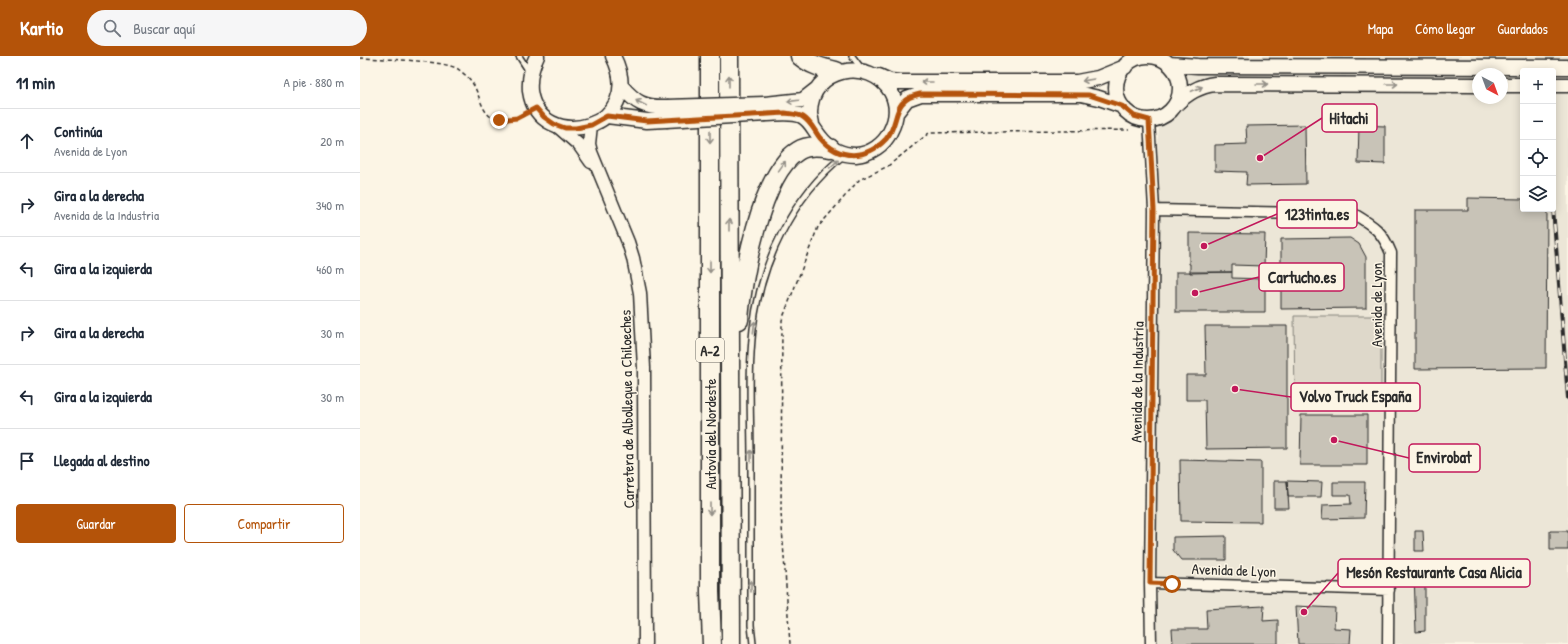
<!DOCTYPE html>
<html lang="es">
<head>
<meta charset="utf-8">
<style>
	body { margin:0; font-family:"Patrick Hand",sans-serif; background:#f6f6f7; color:#1f2937 }
	.controls { position:absolute; right:12px; top:12px; display:grid; overflow:hidden; border-radius:4px; box-shadow:0 2px 10px #0003 }
	.controls button { width:36px; height:36px; display:grid; place-items:center; padding:0; border:0; border-bottom:1px solid #e0e1e3; background:#fff; color:#1f2937; font:20px sans-serif }
	.compass { position:absolute; left:1112px; top:12px; width:36px; height:36px; border-radius:50%; background:#fff; box-shadow:0 2px 10px #0003; rotate:139deg }
	.stop { position:absolute; width:12px; height:12px; margin:-9px; border:3px solid #b45309; border-radius:50%; background:#fff }
	.stop.end { background:#b45309; border-color:#fff; box-shadow:0 1px 4px #0008 }
	.list { margin:0; padding:0; list-style:none }
	h2 { display:flex; justify-content:space-between; align-items:center; height:52px; margin:0; padding:0 16px; font-size:17px }
	h2 small { font-size:13px; font-weight:400; color:#747a83 }
	.list li { display:grid; grid-template-columns:26px 1fr auto; gap:12px; align-items:center; box-sizing:border-box; height:64px; padding:0 16px; border-top:1px solid #e0e1e3 }
	.list b { display:block; font-size:15px; white-space:nowrap }
	.list p { margin:0; font-size:13px; white-space:nowrap; color:#747a83 }
	.list em { font-size:13px; font-style:normal; color:#747a83 }
	.actions { display:flex; gap:8px; padding:12px 16px }
	.actions a { flex:1; padding:9px 0; border:1px solid #b45309; border-radius:4px; text-align:center; font-size:14px; color:#b45309 }
	.actions .main { background:#b45309; color:#fff }
	.icon { flex:none; width:22px; height:22px; fill:none; stroke:currentColor; stroke-width:2; stroke-linecap:round; stroke-linejoin:round }
	.map { position:relative; flex:none; width:1208px; height:588px; overflow:hidden }
	header { display:flex; align-items:center; gap:24px; box-sizing:border-box; height:56px; padding:0 20px; background:#b45309; color:#fff }
	header strong { font-size:19px }
	nav { display:flex; gap:22px; margin-inline-start:auto; font-size:14px }
	.search { width:280px; height:36px; background:#f6f6f7; display:flex; align-items:center; gap:10px; box-sizing:border-box; padding:0 14px; border-radius:22px; color:#747a83; font-size:15px }
	main { display:flex }
	aside { flex:1; background:#fff }
	.map>svg:first-child { display:block }
</style>
</head>
<body>
<header>
<strong>Kartio</strong>
<div class="search"><svg class="icon" aria-label="search" viewBox="0 0 24 24"><circle cx="10" cy="10" r="6"/><path d="M15 15l6 6"/></svg>Buscar aquí</div>
<nav><a>Mapa</a><a>Cómo llegar</a><a>Guardados</a></nav>
</header>
<main>
<aside>
<h2>11 min<small>A pie · 880 m</small></h2>
<ul class="list">
<li><svg class="icon" aria-label="ahead" viewBox="0 0 24 24"><path d="M12 20V5M6 11l6-6 6 6"/></svg><div><b>Continúa</b><p>Avenida de Lyon</p></div><em>20 m</em></li>
<li><svg class="icon" aria-label="right" viewBox="0 0 24 24"><path d="M7 20v-9h11M14 6l5 5-5 5"/></svg><div><b>Gira a la derecha</b><p>Avenida de la Industria</p></div><em>340 m</em></li>
<li><svg class="icon" aria-label="left" viewBox="0 0 24 24"><path d="M17 20v-9H6M10 6l-5 5 5 5"/></svg><div><b>Gira a la izquierda</b></div><em>460 m</em></li>
<li><svg class="icon" aria-label="right" viewBox="0 0 24 24"><path d="M7 20v-9h11M14 6l5 5-5 5"/></svg><div><b>Gira a la derecha</b></div><em>30 m</em></li>
<li><svg class="icon" aria-label="left" viewBox="0 0 24 24"><path d="M17 20v-9H6M10 6l-5 5 5 5"/></svg><div><b>Gira a la izquierda</b></div><em>30 m</em></li>
<li><svg class="icon" aria-label="arrive" viewBox="0 0 24 24"><path d="M6 21V4h12l-3 4 3 4H6"/></svg><div><b>Llegada al destino</b></div></li>
</ul>
<div class="actions"><a class="main">Guardar</a><a>Compartir</a></div>
</aside>
<div class="map">
<svg width="1208" height="588" viewBox="0 0 1208 588">
	<rect width="100%" height="100%" fill="#fcf5e5"/>
	<filter id="ink" filterUnits="userSpaceOnUse"><feTurbulence type="fractalNoise" baseFrequency=".025" numOctaves="2"/><feDisplacementMap in="SourceGraphic" scale="8" xChannelSelector="R" yChannelSelector="G"/><feConvolveMatrix kernelMatrix="1 2 1 2 8 2 1 2 1" color-interpolation-filters="sRGB"/></filter>
	<g filter="url(#ink)">
		<path fill="#ece6d7" fill-rule="evenodd" d="M818,0h390v588h-411l-2,-485 4,-31 30,-36zM1163,15h30v138h-30zM1118,18h24v24h-24z"/>
		<path fill="#ded8ca" stroke="#84827a" d="M934,260h87v92l-86,-1z"/>
		<path fill="#c8c3b7" stroke="#2b2b2b" d="M945,69l1,59 -60,1 1,-13 -32,-1v-26l32,-1 -1,-18z
			M999,69l26,1v38l-27,-1z
			M1108,142l55,1v10h24l-1,159 -131,1v-159h53z
			M829,177l76,1 -1,32 -32,-1v7l-42,1v-9h-1z
			M990,182l9,6 7,13v51l-85,1v-70z
			M816,216h56v6l33,1v33h-89z
			M845,270h82v122l-81,1 -1,-49h-19v-25h20z
			M941,359h66v50h-67z
			M820,404l81,2v60l-80,-1z
			M914,425h13l2,27h-15z
			M927,425l35,1 -1,15h-33z
			M973,426h32l-1,36 -42,1 1,-14 28,-1 -1,-9h-17z
			M1055,475h8l1,20h-9z
			M1190,475h18v19h-18z
			M866,480v24h-45l-8,-10v-13z
			M1054,517h11v58l-9,1z
			M904,550l-1,15 15,-1v24h-105l-1,-15h35l-1,-20z
			M936,550l39,2 -1,20 17,1 -1,15h-52z"/>
		<g fill="none" stroke-linecap="round" stroke-linejoin="round">
			<defs>
				<path id="service" d="M159,0l9,14
					M492,0l9,12
					M393,588l-2,-19c0,-54 0,-109 0,-163 0,-44 -3,-89 2,-133 7,-65 39,-132 90,-173"/>
				<path id="minor" d="M789,64l5,90 -4,373 1,61
					M794,154l200,4c20,12 28,17 37,39l-3,391
					M790,527l239,7"/>
				<path id="tertiary" d="M798,0l1,2
					M779,2v-2
					M196,69l23,20 12,17
					M231,69l-2,19 2,8 37,90 5,16 7,35 4,75 1,276"/>
				<path id="secondary" d="M177,0c-6,12 -8,22 -7,35 9,65 120,38 83,-35
					M756 32a32 32 0 1 1 64 0a32 32 0 1 1-64 0Z
					M809,8l29,2 370,1
					M519,20l11,5 10,1h177l21,-4 27,-11
					M1142,29h21
					M1193,29h15
					M261,30c15,17 23,22 46,21
					M405,48l38,-4 14,-11
					M816,48c12,-11 23,-18 39,-20l263,1
					M536,57l11,-14 14,-5h160l18,4 23,8
					M406,58c11,0 26,-3 36,2 9,5 12,14 18,21 9,12 21,18 36,18 14,-1 28,-10 34,-23 7,-13 8,-27 1,-40 -21,-36 -81,-25 -81,21 0,3 2,8 2,12
					M247,60l40,5 19,-1"/>
				<path id="motorway" d="M350,0v536l2,52
					M369,0l2,588
					M440,0c11,9 22,12 36,15
					M379,264c3,-42 22,-147 59,-169 9,-6 21,-5 32,-3"/>
			</defs>
			<use href="#service" stroke="#2b2b2b" stroke-width="8"/>
			<use href="#minor" stroke="#2b2b2b" stroke-width="13"/>
			<use href="#tertiary" stroke="#2b2b2b" stroke-width="15"/>
			<use href="#secondary" stroke="#2b2b2b" stroke-width="17"/>
			<use href="#motorway" stroke="#2b2b2b" stroke-width="21"/>
			<path stroke="#2b2b2b" stroke-width="1.5" stroke-dasharray="4 3" stroke-linecap="butt" d="M0,2c20,1 84,2 98,11 5,4 12,9 15,15 9,15 9,38 32,36 8,-1 14,-2 21,-6
				M430,588l-9,-131 1,-193 36,-93 41,-47 29,-14 41,-33 200,-3"/>
			<use href="#service" stroke="#fcf5e5" stroke-width="5"/>
			<use href="#minor" stroke="#fcf5e5" stroke-width="10"/>
			<use href="#tertiary" stroke="#fcf5e5" stroke-width="12"/>
			<use href="#secondary" stroke="#fcf5e5" stroke-width="14"/>
			<use href="#motorway" stroke="#fcf5e5" stroke-width="18"/>
			<defs>
				<path id="rail" d="M1193,152l15,190"/>
			</defs>
			<use href="#rail" stroke="#2b2b2b" stroke-width="4"/>
			<use href="#rail" stroke="#fcf5e5" stroke-width="2.5" stroke-dasharray="8" stroke-linecap="butt"/>
			<defs>
				<path id="secondary-bridge" d="M307,51l98,-3
					M306,64l100,-6"/>
			</defs>
			<use href="#secondary-bridge" stroke="#2b2b2b" stroke-width="17" stroke-linecap="butt"/>
			<use href="#secondary-bridge" stroke="#fcf5e5" stroke-width="14"/>
		</g>
		<defs><path id="oneway-shaft" d="M-6 0H5M1.5-3L5.5 0L1.5 3" fill="none" stroke-width="1.6" stroke-linecap="round" stroke-linejoin="round"/></defs>
		<g stroke="#949088">
			<use href="#oneway-shaft" transform="translate(728 24) rotate(170)"/>
			<use href="#oneway-shaft" transform="translate(369 25) rotate(-90)"/>
			<use href="#oneway-shaft" transform="translate(567 26) rotate(-180)"/>
			<use href="#oneway-shaft" transform="translate(902 28)"/>
			<use href="#oneway-shaft" transform="translate(1032 28)"/>
			<use href="#oneway-shaft" transform="translate(837 33) rotate(-23)"/>
			<use href="#oneway-shaft" transform="translate(433 45) rotate(173)"/>
			<use href="#oneway-shaft" transform="translate(281 47) rotate(-153)"/>
			<use href="#oneway-shaft" transform="translate(350 81) rotate(90)"/>
			<use href="#oneway-shaft" transform="translate(474 108) rotate(-42)"/>
			<use href="#oneway-shaft" transform="translate(422 110) rotate(-55)"/>
			<use href="#oneway-shaft" transform="translate(369 169) rotate(-90)"/>
			<use href="#oneway-shaft" transform="translate(350 211) rotate(90)"/>
			<use href="#oneway-shaft" transform="translate(394 271) rotate(-83)"/>
			<use href="#oneway-shaft" transform="translate(391 400) rotate(-90)"/>
			<use href="#oneway-shaft" transform="translate(350 453) rotate(90)"/>
			<use href="#oneway-shaft" transform="translate(391 530) rotate(-90)"/>
		</g>
	</g>
	<g fill="none" stroke-linecap="round" stroke-linejoin="round" filter="url(#ink)">
		<path stroke="#b45309" stroke-width="5" d="M139,64l18,-2 19,-10 8,9 10,7 11,4h11l15,-3 16,-9 40,5 138,-8c6,1 13,1 18,4 8,5 11,13 17,21 19,22 46,22 66,1 15,-17 4,-39 34,-45l169,1 33,11 12,10 15,4 5,90 -4,373 22,1"/>
	</g>
	<g text-anchor="middle" dominant-baseline="central" stroke-width="3" stroke-linejoin="round" paint-order="stroke">
		<rect fill="#fcf5e5" stroke="#6a6863" stroke-width="1" x="336" y="282" width="28" height="24" rx="3"/>
		<g font-size="14" font-weight="bold" fill="#2b2b2b">
			<text x="350" y="294">A-2</text>
		</g>
		<g font-size="15" fill="#2b2b2b" stroke="#fcf5e5">
			<text transform="translate(1016 249) rotate(-90)">Avenida de Lyon</text>
			<text transform="translate(777 326) rotate(-89)">Avenida de la Industria</text>
			<text transform="translate(267 353) rotate(-91)">Carretera de Albolleque a Chiloeches</text>
			<text transform="translate(350 378) rotate(-90)">Autovía del Nordeste</text>
			<text transform="translate(874 514) rotate(2)">Avenida de Lyon</text>
		</g>
	</g>
	<path fill="none" stroke="#c2185b" stroke-width="1.5" d="M900 102L962 62M844 190L917 158M835 237L899 221M875 333L931 341M974 384L1049 402M944 556L978 517"/>
	<g fill="#c2185b" stroke="#fcf5e5" stroke-width="1.5">
		<circle cx="900" cy="102" r="4"/>
		<circle cx="844" cy="190" r="4"/>
		<circle cx="835" cy="237" r="4"/>
		<circle cx="875" cy="333" r="4"/>
		<circle cx="974" cy="384" r="4"/>
		<circle cx="944" cy="556" r="4"/>
	</g>
	<g fill="#fcf5e5" stroke="#c2185b" stroke-width="1.5">
		<rect x="962" y="48" width="55" height="28" rx="4"/>
		<rect x="917" y="144" width="80" height="28" rx="4"/>
		<rect x="899" y="207" width="85" height="28" rx="4"/>
		<rect x="931" y="327" width="129" height="28" rx="4"/>
		<rect x="1049" y="388" width="71" height="28" rx="4"/>
		<rect x="978" y="503" width="192" height="28" rx="4"/>
	</g>
	<g font-size="16" text-anchor="middle" font-weight="bold" fill="#2b2b2b">
		<text x="989" y="68">Hitachi</text>
		<text x="957" y="164">123tinta.es</text>
		<text x="942" y="227">Cartucho.es</text>
		<text x="995" y="346">Volvo Truck España</text>
		<text x="1084" y="407">Envirobat</text>
		<text x="1074" y="522">Mesón Restaurante Casa Alicia</text>
	</g>
</svg>
<div class="controls">
<button>+</button>
<button>−</button>
<button><svg class="icon" aria-label="locate" viewBox="0 0 24 24"><circle cx="12" cy="12" r="6"/><path d="M12 2v4M12 18v4M2 12h4M18 12h4"/></svg></button>
<button><svg class="icon" aria-label="layers" viewBox="0 0 24 24"><path d="M12 4l9 5-9 5-9-5zM3 14l9 5 9-5"/></svg></button>
</div>
<svg class="compass" viewBox="-18 -18 36 36"><path d="M0-13l5 13h-10z" fill="#e53935"/><path d="M0 13l5-13h-10z" fill="#747a83"/></svg>
<div class="stop" style="left:812px;top:528px"></div>
<div class="stop end" style="left:139px;top:64px"></div>
</div>
</main>
</body>
</html>
